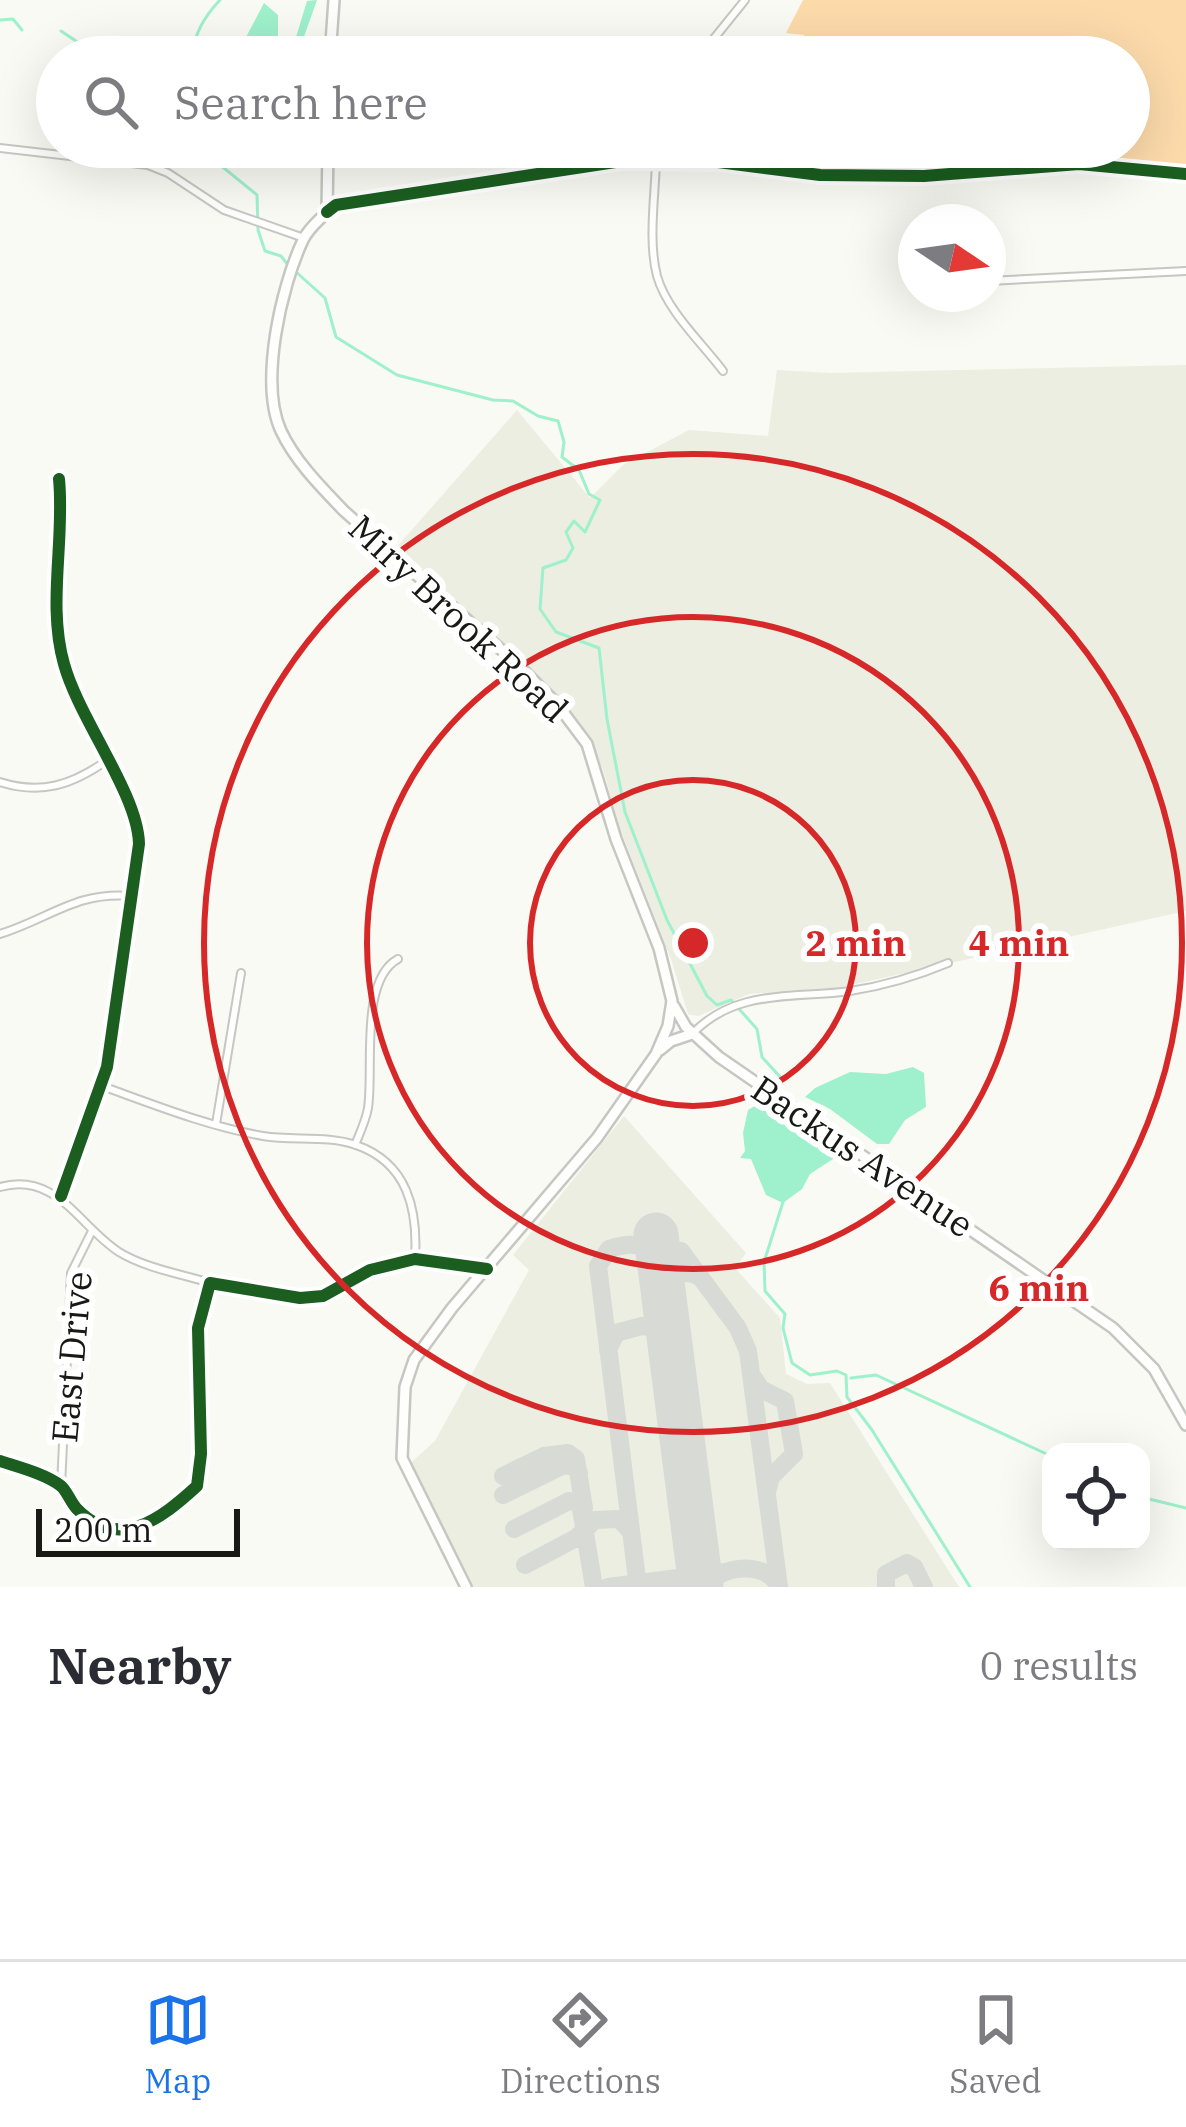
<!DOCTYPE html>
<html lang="en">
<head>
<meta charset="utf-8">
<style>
	body { margin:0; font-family:"IBM Plex Serif",serif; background:#f7f7f7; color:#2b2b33 }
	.controls { position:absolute; right:36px; bottom:36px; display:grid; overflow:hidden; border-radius:24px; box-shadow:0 12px 48px #0002 }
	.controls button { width:108px; height:108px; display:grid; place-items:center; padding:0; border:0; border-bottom:3px solid #e1e1e2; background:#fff; color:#2b2b33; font:60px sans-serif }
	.compass { position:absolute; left:898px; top:204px; width:108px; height:108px; border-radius:50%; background:#fff; box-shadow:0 12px 48px #0002; rotate:103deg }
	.scale { position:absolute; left:36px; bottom:30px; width:204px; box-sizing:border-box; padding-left:12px; border:6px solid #181915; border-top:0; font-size:33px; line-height:42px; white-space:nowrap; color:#181915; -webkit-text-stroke:9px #fff; paint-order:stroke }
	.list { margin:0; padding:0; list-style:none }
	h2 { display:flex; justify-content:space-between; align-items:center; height:156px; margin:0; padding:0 48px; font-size:51px }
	h2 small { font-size:39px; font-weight:400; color:#7c7c81 }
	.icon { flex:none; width:66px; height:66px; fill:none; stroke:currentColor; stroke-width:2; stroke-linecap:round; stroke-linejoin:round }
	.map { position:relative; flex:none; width:1186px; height:1587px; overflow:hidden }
	.search { position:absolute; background:#fff; box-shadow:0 12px 48px #0002; left:36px; right:36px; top:36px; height:132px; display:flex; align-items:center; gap:30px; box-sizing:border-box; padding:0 42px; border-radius:66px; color:#7c7c81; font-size:45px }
	.sheet { height:372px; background:#fff }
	nav { display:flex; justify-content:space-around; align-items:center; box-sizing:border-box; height:168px; border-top:3px solid #e1e1e2; background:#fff; font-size:33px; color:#7c7c81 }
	nav a { display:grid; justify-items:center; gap:6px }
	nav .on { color:#1a73e8 }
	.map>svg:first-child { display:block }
</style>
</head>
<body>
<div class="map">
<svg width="1186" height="1587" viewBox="0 0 1186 1587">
	<rect width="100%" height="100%" fill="#f9faf3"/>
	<path fill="#ebeee1" d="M1186,365v546l-344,76 -93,7 -51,22 -10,-2 -17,-55 -51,-130 -17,-60 -23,-45 -45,-50 -139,-126 121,-138 73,88 33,-33 66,-35 79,6 9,-66 53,3z
		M624,1116l122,137 -11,15 45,50 6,56 21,10 23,-1 129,204h-497l-56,-120 29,-26 94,-171 -16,-15z"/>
	<path fill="#fcdaaa" d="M803,0h383v170l-106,-10 -154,12 -123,-3v-22h326v-90h-325v-22l-18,-2z"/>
	<path fill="#9ff0cc" d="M317,0l-17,48 -8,4 -27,-3 -20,8v-18l19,-36 14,12v28l15,4 14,-46z
		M913,1067l11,6 2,34 -21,13 -16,24h-12l-47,-35 -25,-12 10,-9 35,-16 36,2z
		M768,1098l8,6 7,16 47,20 5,11 -2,8 -23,15 -8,15 -19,14 -17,-8 -15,-36 -11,-1 5,-7 -2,-18 5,-23z"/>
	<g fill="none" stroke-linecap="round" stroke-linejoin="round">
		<path stroke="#9ff0cc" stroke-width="3" d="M0,20l13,-1 9,11
			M61,31l30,20 24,6
			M192,57c2,-23 12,-40 28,-57
			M214,147l5,17 38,31 1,35 7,21 16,5 7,9
			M295,271l30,27 11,39 61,38 96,25 20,1 25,15 20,5 6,21 -2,15 17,13 10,24 11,6 -15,32 -11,-11 -8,11 7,16 -7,12 -23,8 -3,41 16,23 43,16 8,71 18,93 42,108 40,76 10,9 14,-5 26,29 5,28 20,22 -2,14
			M783,1202l-19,60 1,29 20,23 -2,14 9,35 18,12 27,-4 9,4 1,22 25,33 98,157
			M851,1378l25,-3 175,81
			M1141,1497l45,11"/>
		<path stroke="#d8dad6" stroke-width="18" d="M681,1251l57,77 10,23 31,236
			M664,1301c3,-20 16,-36 36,-24
			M608,1350l8,-17 26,-7 16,3 12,17
			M753,1377l8,12 24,12 9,53 -23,23 -4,15
			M503,1476l41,-20 24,-3 8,6 8,49
			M503,1495l61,-30 10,2 5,6
			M514,1529l55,-28 11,2 14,84
			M696,1554l12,15 14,4
			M525,1565l51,-27 19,-18 24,-1 12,13
			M608,1587l70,-9 18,9
			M638,1587l-40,-321 11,-17c21,-7 38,-7 50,13
			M705,1587c16,-22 57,-26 73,-3
			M886,1587v-13l21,-11 7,4 10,20"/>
		<path stroke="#d8dad6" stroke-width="45" d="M656,1235l45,352"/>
		<defs>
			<path id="street" d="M699,57l46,-57
				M662,147l-6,14c-1,36 -8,80 1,115 10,35 45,67 66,95
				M0,148l148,17 20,8 56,37 80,28
				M328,212l8,-7 286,-44 96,1 102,13 104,1 155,-12 107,10
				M988,281l198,-10
				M59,479c6,61 -12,126 5,185 15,55 74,130 75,180l-32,223 -46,129
				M0,782c41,13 72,3 106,-21
				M0,934c51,-16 76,-43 132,-38
				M692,1034c44,-46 101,-35 158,-43 33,-5 67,-15 98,-28
				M102,1086c53,19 105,40 161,50 30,5 64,-1 93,9 52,18 62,65 59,114
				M216,1124l25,-151
				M355,1145c5,-12 11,-25 13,-37 6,-38 -9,-128 30,-149
				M0,1187c56,-16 79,39 119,65 26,16 62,22 91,31
				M0,1461c18,6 46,13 61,25 6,5 10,17 16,23 42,43 84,10 120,-23l4,-32 -3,-126 12,-45 90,15 23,-2 47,-26 45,-11 69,9
				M61,1486l10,-213 21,-42"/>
			<path id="secondary" d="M330,57l4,-57
				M328,147l-1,65c-9,9 -19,17 -24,28 -22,47 -44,143 -22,191 14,30 40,56 63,80l170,150 43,43 30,40 29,95 43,109 13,53 -4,25 -12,28 -59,84 -145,170 -38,52 -9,27 -3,71 64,129
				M674,1006l12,21 33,30 394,271 41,41 32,56
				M660,1050l11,-9 21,-7"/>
		</defs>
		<use href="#street" stroke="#c6c7c2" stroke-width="10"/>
		<use href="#secondary" stroke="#c6c7c2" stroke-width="14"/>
		<use href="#street" stroke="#fefefd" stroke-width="6"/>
		<use href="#secondary" stroke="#fefefd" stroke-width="9"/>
		<defs>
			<path id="cycleway" d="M327,212l9,-7 286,-44 96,1 102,13 104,1 155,-12 107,10
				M59,479c6,61 -12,126 5,185 15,55 74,130 75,180l-32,223 -46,129
				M0,1461c18,6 46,13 61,25 6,5 10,17 16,23 42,43 84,10 120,-23l4,-32 -3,-126 12,-45 90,15 23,-2 47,-26 45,-11 72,10"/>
		</defs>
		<use href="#cycleway" stroke="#fff" stroke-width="20"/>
		<use href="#cycleway" stroke="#1b5e20" stroke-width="12"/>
	</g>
	<g fill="none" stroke="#d62828" stroke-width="6">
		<circle cx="693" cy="943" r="163"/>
		<circle cx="693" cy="943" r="326"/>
		<circle cx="693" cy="943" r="489"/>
	</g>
	<g text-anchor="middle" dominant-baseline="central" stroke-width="12" stroke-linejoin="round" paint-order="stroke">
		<g font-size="36" fill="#181915" stroke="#fff">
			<text transform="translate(459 618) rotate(43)">Miry Brook Road</text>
			<text transform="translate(863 1156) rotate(34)">Backus Avenue</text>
			<text transform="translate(71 1357) rotate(-85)">East Drive</text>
		</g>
	</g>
	<circle cx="693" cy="943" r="18" fill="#d62828" stroke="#fff" stroke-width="6"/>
	<g font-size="36" text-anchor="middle" font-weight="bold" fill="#d62828" stroke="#fff" stroke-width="12" stroke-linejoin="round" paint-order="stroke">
		<text x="856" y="956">2 min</text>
		<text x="1019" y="956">4 min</text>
		<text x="1039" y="1301">6 min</text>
	</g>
</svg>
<div class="controls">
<button><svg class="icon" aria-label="locate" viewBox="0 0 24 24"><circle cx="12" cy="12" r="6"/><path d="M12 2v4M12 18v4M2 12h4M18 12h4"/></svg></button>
</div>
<svg class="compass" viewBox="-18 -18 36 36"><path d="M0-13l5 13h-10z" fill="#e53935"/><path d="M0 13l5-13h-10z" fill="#7c7c81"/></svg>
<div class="scale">200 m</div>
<div class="search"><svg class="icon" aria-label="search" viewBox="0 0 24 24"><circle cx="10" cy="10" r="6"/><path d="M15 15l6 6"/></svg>Search here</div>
</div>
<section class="sheet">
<h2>Nearby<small>0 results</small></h2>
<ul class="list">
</ul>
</section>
<nav>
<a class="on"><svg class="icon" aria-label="map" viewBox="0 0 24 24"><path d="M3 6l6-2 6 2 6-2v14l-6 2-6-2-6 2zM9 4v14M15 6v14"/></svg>Map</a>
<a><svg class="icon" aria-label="directions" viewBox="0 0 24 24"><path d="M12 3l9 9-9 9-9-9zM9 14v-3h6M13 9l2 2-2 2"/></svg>Directions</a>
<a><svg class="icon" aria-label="saved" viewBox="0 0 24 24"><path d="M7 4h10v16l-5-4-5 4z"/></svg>Saved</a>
</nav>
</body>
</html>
